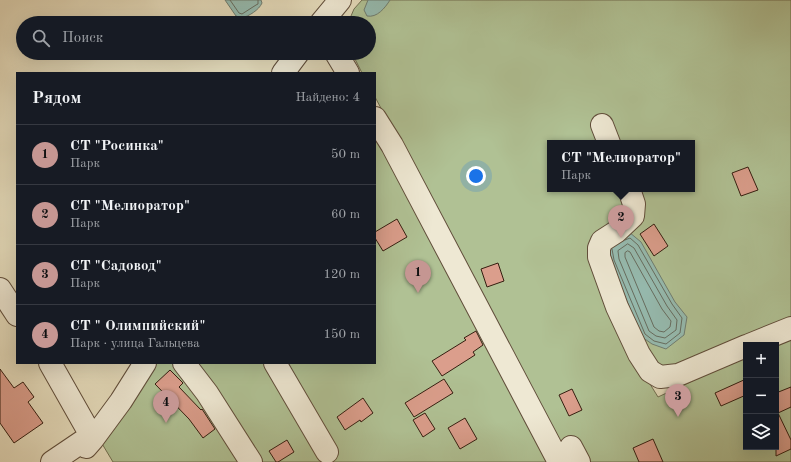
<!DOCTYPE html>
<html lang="ru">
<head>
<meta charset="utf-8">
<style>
	body { margin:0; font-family:"Old Standard TT",serif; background:#242831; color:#f1f3f6 }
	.controls { position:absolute; right:12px; bottom:12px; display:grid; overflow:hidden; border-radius:0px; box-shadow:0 4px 16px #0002 }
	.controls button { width:36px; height:36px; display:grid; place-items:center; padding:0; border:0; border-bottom:1px solid #363941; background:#171b24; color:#f1f3f6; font:20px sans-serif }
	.you { position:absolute; left:476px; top:176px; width:14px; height:14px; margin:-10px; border:3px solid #fff; border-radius:50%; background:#1a73e8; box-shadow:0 0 0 6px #1a73e833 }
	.badge { display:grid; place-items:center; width:26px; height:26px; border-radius:50%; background:#c59692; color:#111; font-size:13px; font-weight:700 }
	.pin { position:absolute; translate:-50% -33px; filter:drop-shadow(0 1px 2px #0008) }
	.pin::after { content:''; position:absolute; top:21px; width:14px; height:12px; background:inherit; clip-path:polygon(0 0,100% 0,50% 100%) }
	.popup { position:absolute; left:547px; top:140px; width:148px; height:52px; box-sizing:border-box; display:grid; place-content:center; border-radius:0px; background:#171b24; filter:drop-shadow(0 1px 3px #0005); font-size:13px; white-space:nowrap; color:#9ea1a6 }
	.popup b { font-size:15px; color:#f1f3f6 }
	.popup::after { content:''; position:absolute; left:50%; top:100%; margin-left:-8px; border:8px solid transparent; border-top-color:#171b24 }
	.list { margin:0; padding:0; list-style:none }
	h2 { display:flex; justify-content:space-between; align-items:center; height:52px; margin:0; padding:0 16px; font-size:17px }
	h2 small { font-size:13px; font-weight:400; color:#9ea1a6 }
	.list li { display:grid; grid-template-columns:26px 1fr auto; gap:12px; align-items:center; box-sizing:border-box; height:60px; padding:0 16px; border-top:1px solid #363941 }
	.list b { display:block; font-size:15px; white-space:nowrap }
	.list p { margin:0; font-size:13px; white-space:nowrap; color:#9ea1a6 }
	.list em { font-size:13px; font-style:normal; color:#9ea1a6 }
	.icon { flex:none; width:22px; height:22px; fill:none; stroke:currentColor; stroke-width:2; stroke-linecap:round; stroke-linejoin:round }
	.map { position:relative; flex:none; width:791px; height:462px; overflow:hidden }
	.search { position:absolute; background:#171b24; box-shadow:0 4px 16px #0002; left:16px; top:16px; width:360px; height:44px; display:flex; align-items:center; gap:10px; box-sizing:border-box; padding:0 14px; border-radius:22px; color:#9ea1a6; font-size:15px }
	.panel { position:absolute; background:#171b24; box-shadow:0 4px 16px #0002; left:16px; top:72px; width:360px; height:292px; border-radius:0px }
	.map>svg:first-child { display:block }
</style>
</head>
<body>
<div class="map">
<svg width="791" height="462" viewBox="0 0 791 462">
	<rect width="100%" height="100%" fill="#e5dcbc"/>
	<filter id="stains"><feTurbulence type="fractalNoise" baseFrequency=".005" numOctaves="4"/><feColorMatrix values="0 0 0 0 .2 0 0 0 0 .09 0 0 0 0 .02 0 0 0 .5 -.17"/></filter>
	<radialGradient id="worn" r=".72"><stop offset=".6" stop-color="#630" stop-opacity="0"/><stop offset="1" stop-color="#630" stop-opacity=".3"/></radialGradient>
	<path fill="#b0c194" stroke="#727052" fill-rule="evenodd" d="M362,0h429v319l-141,65 8,13 88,-41v91h30v-102l15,-9v126h-205l-14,-26 -12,7 -185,-346v-24h-13l-10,-20h17v-30h-21l6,-14zM550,143h142v46h-142z
		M375,135l177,327h-296l-65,-99h184z
		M154,363h20l67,99h-128l-12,-20z"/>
	<path fill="#96bcb1" stroke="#6f7d71" d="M225,0h36l1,3c-3,7 -13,13 -20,15l-6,-2z
		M368,0h22c-5,8 -13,18 -23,16l-3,-6z
		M629,232l12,10 34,60 12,15 -3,18 -18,14 -14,-5 -10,-7 -32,-76 -3,-14z"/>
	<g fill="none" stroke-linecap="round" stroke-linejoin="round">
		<path stroke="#666d60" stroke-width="1" d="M230,0l9,13 3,1 14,-9 2,-1v-4
			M628,244l6,4 33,58 10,14 -1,10 -11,8 -9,-2 -7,-5 -30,-72 -1,-8z
			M612,249l2,11 31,74 9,7 12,3 14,-11 2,-15 -10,-14 -34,-59 -8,-7 -5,2
			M628,251l2,1 32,57 9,12 -1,6 -6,5 -5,-1 -5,-4 -29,-70v-4z"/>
	</g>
	<path fill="#db9e8c" stroke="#351e10" d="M748,167l10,23 -17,6 -9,-23z
		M397,219l10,18 -24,14 -8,-13v-6z
		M654,224l14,22 -14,10 -14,-22z
		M498,263l6,18 -17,6 -6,-18z
		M476,331l7,14 -10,7 2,3 -33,21 -10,-15 34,-21 -2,-2z
		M0,369l14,19 9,-6 11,15 -6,5 15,21 -29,20 -14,-20z
		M170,370l13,13 -4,4 22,23 1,-1 13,20 -12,9 -14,-19 -34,-35z
		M444,379l9,14 -39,24 -9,-14z
		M746,379v16l-25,11 -6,-13z
		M791,387v20l-13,6 13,27v9l-15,7v-63z
		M572,389l10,21 -13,6 -10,-21z
		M363,398l10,15 -12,9 -1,-2 -15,10 -8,-13z
		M425,413l10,16 -12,8 -10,-17z
		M465,418l12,21 -17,10 -12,-21z
		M653,439l10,23h-24l-6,-14z
		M287,440l7,12 -16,10h-2l-7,-11z"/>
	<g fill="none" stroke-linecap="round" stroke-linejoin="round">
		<defs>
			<path id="minor" d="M321,23l19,-23
				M336,53l12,20
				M283,73l15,-20
				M375,118l17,27 167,317
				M602,125l7,18
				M629,189l5,15 -1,12 -17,16 -14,9 -3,7v9l18,50 22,47 11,17 10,6 18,-2 68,-29
				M0,289l17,26
				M749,345l42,-17
				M50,363l43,76 -7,8
				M184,363l23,30 44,69
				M275,363l52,89
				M571,447l8,15
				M52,462l37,-25 4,2 28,-38 24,-38"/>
		</defs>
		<use href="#minor" stroke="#614e3b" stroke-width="24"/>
		<use href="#minor" stroke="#eee8d3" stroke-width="22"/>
	</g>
	<rect width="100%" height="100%" filter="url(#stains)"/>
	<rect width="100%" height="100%" fill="url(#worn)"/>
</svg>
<div class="controls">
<button>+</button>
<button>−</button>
<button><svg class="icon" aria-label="layers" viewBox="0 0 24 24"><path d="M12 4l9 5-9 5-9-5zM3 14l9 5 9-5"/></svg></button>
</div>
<div class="you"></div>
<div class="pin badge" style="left:418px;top:293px">1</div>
<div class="pin badge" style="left:621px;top:238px">2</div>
<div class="popup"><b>СТ &quot;Мелиоратор&quot;</b>Парк</div>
<div class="pin badge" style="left:678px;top:417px">3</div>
<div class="pin badge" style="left:166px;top:423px">4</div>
<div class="search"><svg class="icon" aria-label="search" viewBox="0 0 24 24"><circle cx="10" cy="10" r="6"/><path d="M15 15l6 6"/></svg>Поиск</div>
<section class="panel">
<h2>Рядом<small>Найдено: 4</small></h2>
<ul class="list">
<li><span class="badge">1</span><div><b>СТ &quot;Росинка&quot;</b><p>Парк</p></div><em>50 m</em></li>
<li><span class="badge">2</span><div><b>СТ &quot;Мелиоратор&quot;</b><p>Парк</p></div><em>60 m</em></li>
<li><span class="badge">3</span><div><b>СТ &quot;Садовод&quot;</b><p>Парк</p></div><em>120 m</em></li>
<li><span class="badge">4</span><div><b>СТ &quot; Олимпийский&quot;</b><p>Парк · улица Гальцева</p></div><em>150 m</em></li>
</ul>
</section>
</div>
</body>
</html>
